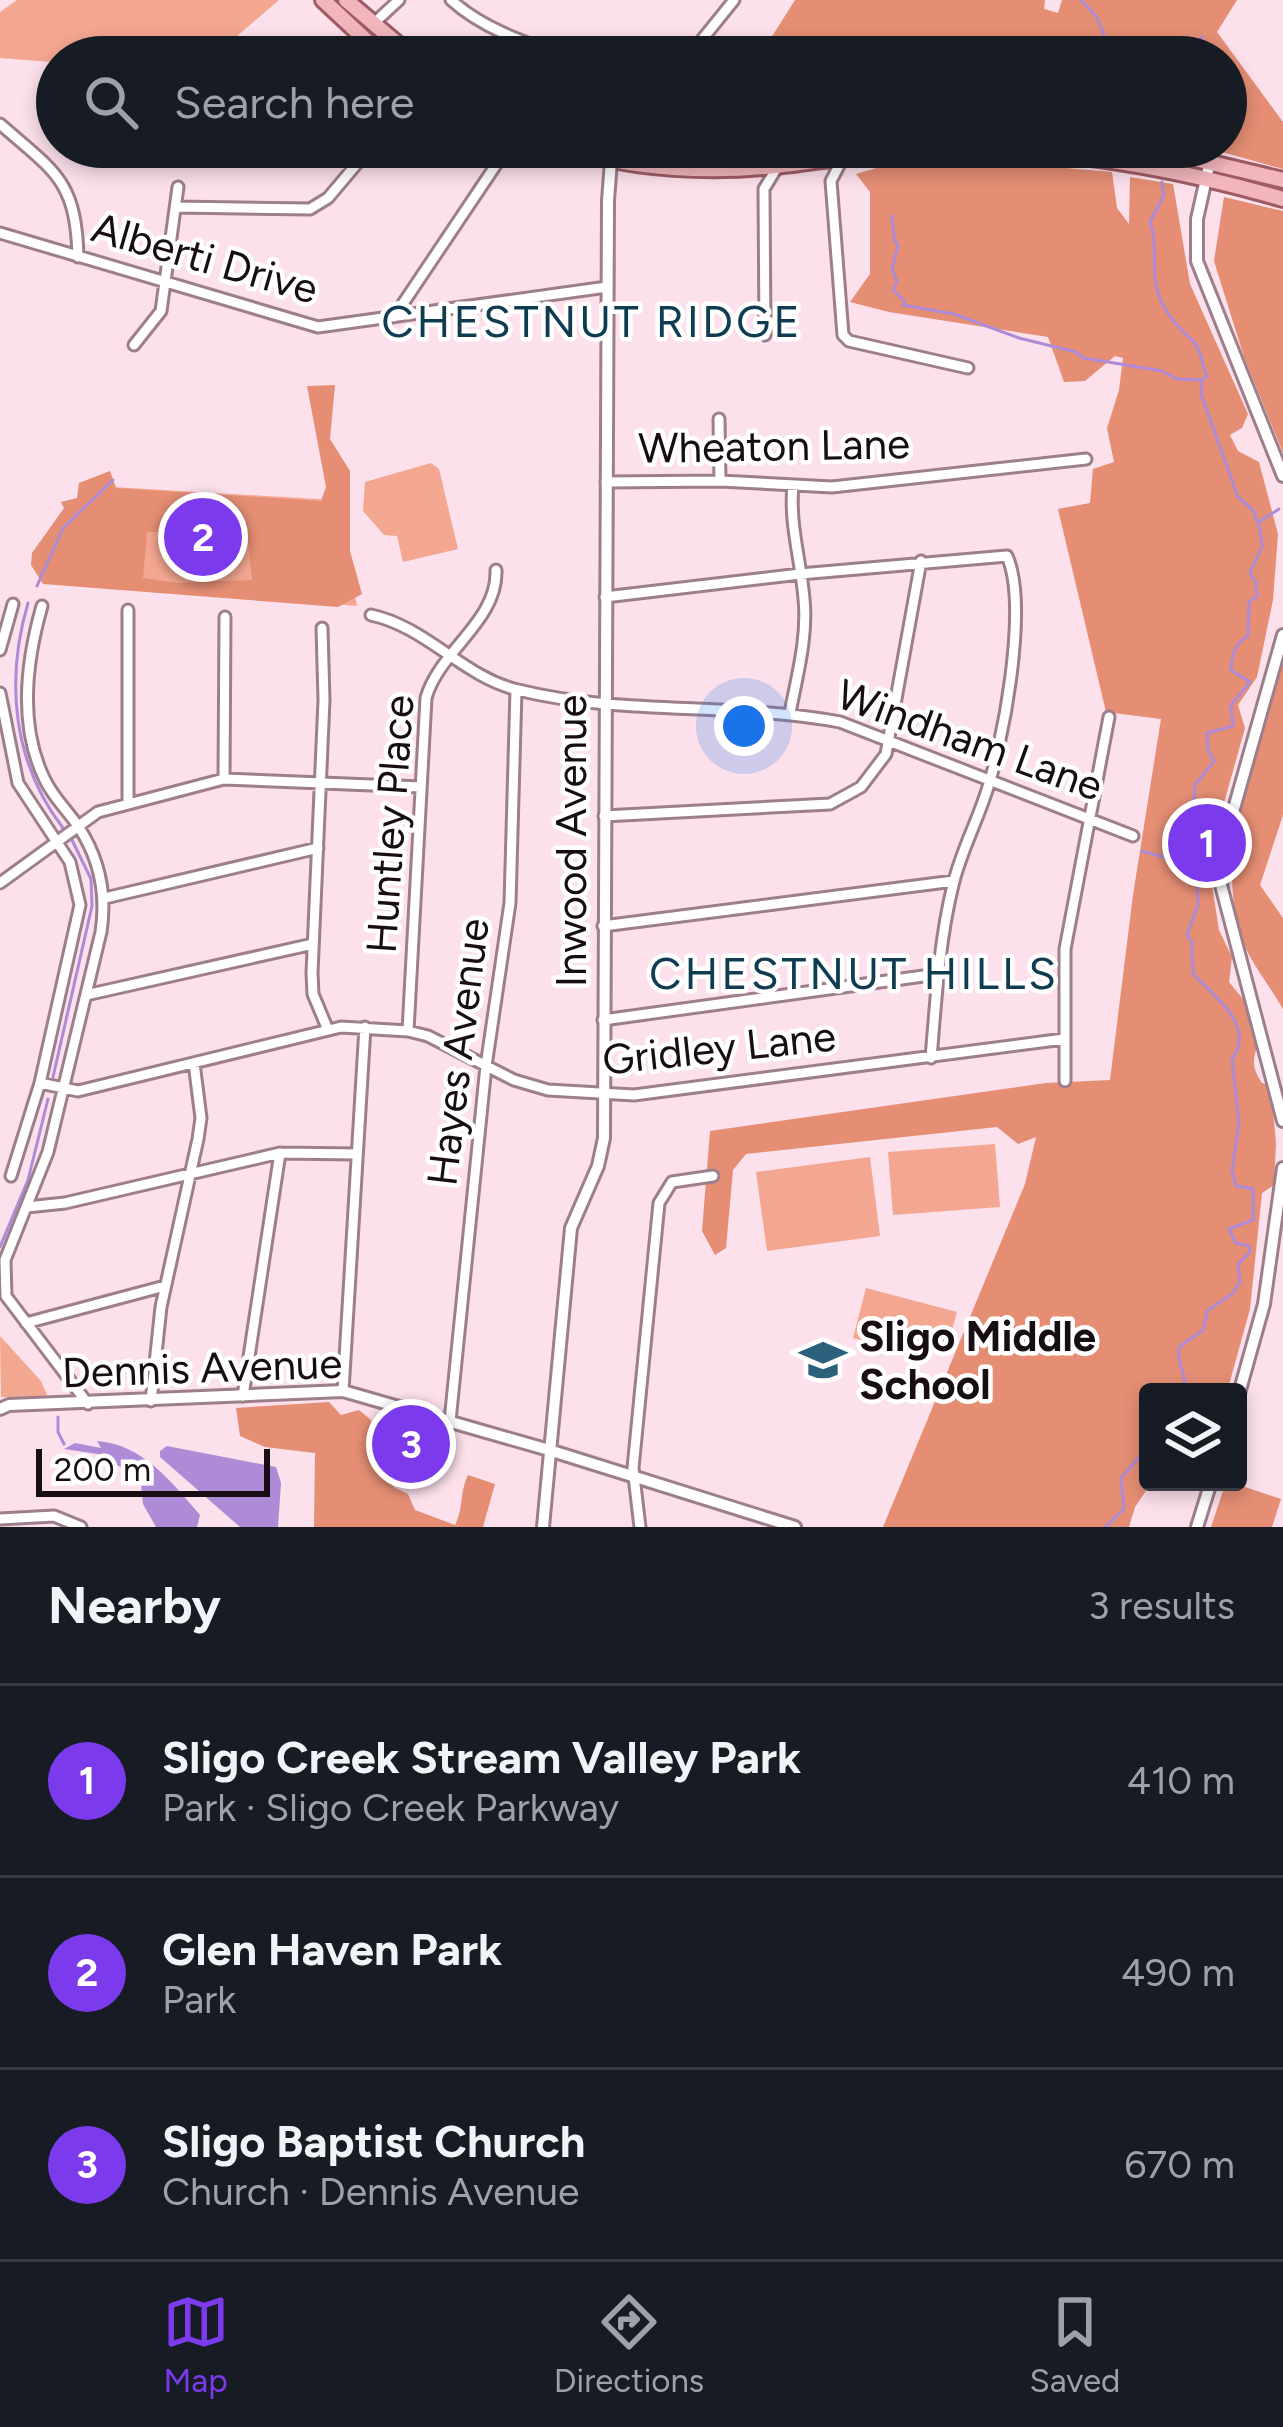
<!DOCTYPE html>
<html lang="en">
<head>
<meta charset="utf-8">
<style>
	body { margin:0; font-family:Figtree,sans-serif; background:#242831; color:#f1f3f6 }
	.controls { position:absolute; right:36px; bottom:36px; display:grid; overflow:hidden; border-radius:12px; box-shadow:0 6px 18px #0003 }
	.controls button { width:108px; height:108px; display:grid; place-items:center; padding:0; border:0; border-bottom:3px solid #363941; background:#171b24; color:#f1f3f6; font:60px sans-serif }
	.scale { position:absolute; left:36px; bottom:30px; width:234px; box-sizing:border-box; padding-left:12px; border:6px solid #180d12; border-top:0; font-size:33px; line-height:42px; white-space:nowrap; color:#180d12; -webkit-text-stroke:9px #fff; paint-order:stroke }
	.you { position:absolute; left:744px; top:726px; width:42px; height:42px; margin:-30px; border:9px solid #fff; border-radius:50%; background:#1a73e8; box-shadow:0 0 0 18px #1a73e833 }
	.badge { display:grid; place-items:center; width:78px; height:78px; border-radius:50%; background:#7c3aed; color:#fff; font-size:39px; font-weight:700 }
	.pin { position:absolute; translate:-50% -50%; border:6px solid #fff; box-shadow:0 3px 12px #0006 }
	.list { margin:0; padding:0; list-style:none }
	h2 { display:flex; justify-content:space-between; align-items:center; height:156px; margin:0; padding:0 48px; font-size:51px }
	h2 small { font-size:39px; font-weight:400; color:#9ea1a6 }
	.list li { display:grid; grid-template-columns:78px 1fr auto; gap:36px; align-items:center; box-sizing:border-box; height:192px; padding:0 48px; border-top:3px solid #363941 }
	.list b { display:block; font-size:45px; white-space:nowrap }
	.list p { margin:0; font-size:39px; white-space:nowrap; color:#9ea1a6 }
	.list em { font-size:39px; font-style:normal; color:#9ea1a6 }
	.icon { flex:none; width:66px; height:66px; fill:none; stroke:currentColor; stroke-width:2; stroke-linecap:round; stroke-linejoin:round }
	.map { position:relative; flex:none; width:1283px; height:1527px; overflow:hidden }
	.search { position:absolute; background:#171b24; box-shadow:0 6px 18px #0003; left:36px; right:36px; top:36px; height:132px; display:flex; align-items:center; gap:30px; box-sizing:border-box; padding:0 42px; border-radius:66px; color:#9ea1a6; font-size:45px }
	.sheet { height:732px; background:#171b24 }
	nav { display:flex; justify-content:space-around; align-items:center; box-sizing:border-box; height:168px; border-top:3px solid #363941; background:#171b24; font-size:33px; color:#9ea1a6 }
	nav a { display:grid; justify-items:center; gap:6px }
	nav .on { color:#7c3aed }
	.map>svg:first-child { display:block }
</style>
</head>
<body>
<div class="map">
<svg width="1283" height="1527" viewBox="0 0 1283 1527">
	<rect width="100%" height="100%" fill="#fce0eb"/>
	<path fill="#f4a790" d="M17,0h262l-66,57h-156v12l-6,-7 -51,-4v-46z
		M431,463l8,6 19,80 -55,13 -6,-26 -13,-1 -21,-24 2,-29z
		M113,487l221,13 23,106 -316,-27z
		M995,1144l5,63 -107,8 -5,-63z
		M870,1157l10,79 -113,15 -11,-79z
		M866,1288l91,24 -11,40 -68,-17 -3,8 -22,-5z
		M0,1336l41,45 7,16h-47z"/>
	<path fill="#e58e74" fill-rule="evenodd" d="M795,0h250l-1,9 14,4 4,-13h175l-20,32 66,90v47l-79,-22h22v-90h-467z
		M972,160l140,12 5,36 12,16 1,-47 43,7 17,100 58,130 -6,14 -12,7 8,16 21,11 19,72 -5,66 -16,77 -19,28 7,23 -37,132 11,70 13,27 -3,25 18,22 13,45 -4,1c-4,14 -2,21 6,33l9,2 5,59 -2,41 -12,8 -12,116 -23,83h-79v90h4l-17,25 -6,20h-246l142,-343 11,-47 -18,7 -21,-17 -251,27 -13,16 -7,78 -11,7 -13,-24 8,-100 336,-48 64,-3 23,-185 28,-176 -55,-7 -48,-203 32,-6 3,-34 21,-7 -7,-34 12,-38 4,-32 -8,-2 -30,25 -21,1 -16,-45 -159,-25 -39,-10 20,-28v-82l-14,-18 37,-11z
		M1224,197l59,14v242l-39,-96 -30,-96z
		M335,385l-5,54 20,32v80l12,43 -24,13 -295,-23 -12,-19 1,-12 32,-45 -3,-6 16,-4 2,-15 31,-12 6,17 205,13 5,-14 -19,-101zM211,520l36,13 5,47 -74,3 -35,-5 4,-46h46z
		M1283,663v152l-23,70 23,33v91c-13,-23 -34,-48 -42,-73 -28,-91 17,-186 42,-273z
		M329,1402l12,13 18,-5 12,10 -2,22 19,-5 3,16 -7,8 10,26 14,7 7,16 40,15c9,-17 4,-31 13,-50l27,9 -12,43h-169l1,-74 -50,-6 -25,-11 -4,-28z
		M1238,1469l7,18 36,12 -9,28h-61l15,-45h12z"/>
	<path fill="#ad8bd7" d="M97,1441c45,3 75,41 103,74l-3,12h-41l-13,-23 -2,-20 -5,-8 -38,-22 -34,-5 11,-6 26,5z
		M167,1446l109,21 5,16 -3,44h-38l-80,-70v-6z"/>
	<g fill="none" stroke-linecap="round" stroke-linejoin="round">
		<path stroke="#ad8bd7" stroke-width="3" d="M1081,0l15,16 17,41
			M1187,57l15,-20
			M1167,161h1
			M1162,182l2,13 -14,27c9,25 0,49 9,74 7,19 21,33 34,45 8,7 9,24 14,35l-5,4 -1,14 37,103 15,13 7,19 2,17 -12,27 6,9 1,14 -8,6 -1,34c-14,8 -16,19 -17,34l19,12 -19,23 2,21 -26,7 1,16 6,12 -19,24 -2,27 5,93 -11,30 5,7 1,32c23,23 63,53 39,85l7,64 -7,48 4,15 17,3v31l-24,9 7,14 13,3 1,6 -12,12 2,18 -8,12 -24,16 -5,20 -24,17c-3,17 9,28 5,45
			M892,216l2,23 4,7 -6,23 5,12 -4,9 12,11 -2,4 51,9 65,24 57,14 8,6 78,13 15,8 25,1
			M1260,521l19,-12
			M37,586l26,-58 50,-48
			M28,603c-23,78 -15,160 35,225
			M1142,851l50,14
			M53,1077l39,-171 -1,-27 -20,-41
			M0,1247l28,-67 20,-81
			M58,1417v15l6,12
			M1105,1527l19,-18 -3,-31 27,-31"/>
		<defs>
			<path id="minor" d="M451,0c32,29 75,43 116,57
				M373,24l26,-24
				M688,57l46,-57
				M0,124c55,48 76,56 78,133
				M333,147l20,20
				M844,156l-13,25 12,154 6,6 119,27
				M176,207l134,2 18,-11 43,-51
				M0,233l318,94 289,-40
				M394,317l114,-170
				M765,335l-1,-146 14,-23
				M134,345l27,-34 17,-124
				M719,419l1,62
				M606,482l114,-1 112,6 254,-28
				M605,597l195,-23 207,-18c22,50 -4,191 -23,243 -10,29 -24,56 -31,86 -14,57 -17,115 -22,173
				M42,606c-16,56 -24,120 3,174 8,17 22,30 33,46 22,33 29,67 23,106l-53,220 -43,108 1,36 82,108
				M371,615c56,12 92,62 147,75 105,26 216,12 322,32l293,114
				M322,628l2,72 -12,273 1,21 15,36
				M0,650l13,-46
				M0,693l18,90 52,79 10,43 -40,178 -29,93
				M790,713c7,-37 18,-77 14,-114 -3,-39 -15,-74 -11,-114
				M224,779l1,-162
				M128,801v-191
				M604,816l226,-12 31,-17 25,-33 35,-193
				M0,883l98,-71 126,-33 197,8
				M105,898l213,-50
				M603,926l351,-45
				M86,995l227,-51
				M603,1020l335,-46
				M408,1031l18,-333c13,-47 72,-77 70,-128
				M1065,1081v-132l44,-232
				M40,1083l38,8 263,-64 67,4 20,5 86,44 34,10 86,5 430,-56
				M27,1207l38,-4 215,-50 77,1
				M26,1323l139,-37
				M343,1391l22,-364
				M243,1396l37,-243
				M151,1401l10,-94 37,-168 3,-21 -7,-55
				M450,1421l36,-355 24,-163 6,-213
				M0,1519l54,-3 27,11
				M640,1527l-7,-59 26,-265 13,-21 41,-6"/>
			<path id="tertiary" d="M1210,161l-13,58v42l86,215
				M1283,635l-59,209 -3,41 62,236
				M1238,1397l26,-93 19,-136
				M0,1409l9,-4 334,-14 206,59 246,77
				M543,1527l28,-299 27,-62 6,-28 4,-937 4,-54
				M1197,1527l14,-45"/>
			<path id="primary" d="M323,0l61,57
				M346,0l67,57
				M557,147c72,21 142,27 218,19 48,-5 96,-14 146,-16 124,-5 243,14 362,49
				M633,147l89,6 58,-6
				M1144,147l139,33"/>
		</defs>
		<use href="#minor" stroke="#9d7e8b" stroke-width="15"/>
		<use href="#tertiary" stroke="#9d7e8b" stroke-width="16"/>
		<use href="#primary" stroke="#9f5b63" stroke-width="20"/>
		<use href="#minor" stroke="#fff" stroke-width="9"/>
		<use href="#tertiary" stroke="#fff" stroke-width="10"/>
		<use href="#primary" stroke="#f1b6bc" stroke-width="14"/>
	</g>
	<defs>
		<symbol id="school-bare" viewBox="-9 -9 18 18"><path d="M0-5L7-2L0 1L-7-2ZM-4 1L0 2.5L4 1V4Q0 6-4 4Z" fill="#2c617d" stroke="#fff" stroke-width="2.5" paint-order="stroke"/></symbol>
	</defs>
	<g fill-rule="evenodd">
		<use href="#school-bare" x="790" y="1327" width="66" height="66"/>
	</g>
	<g text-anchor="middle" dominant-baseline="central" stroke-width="9" stroke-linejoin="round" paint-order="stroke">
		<g font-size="42" fill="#180d12" stroke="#fff">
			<text transform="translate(205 258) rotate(16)">Alberti Drive</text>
			<text transform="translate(774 446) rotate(-1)">Wheaton Lane</text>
			<text transform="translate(970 740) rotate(20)">Windham Lane</text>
			<text transform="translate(390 824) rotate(-86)">Huntley Place</text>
			<text transform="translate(571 841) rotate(-90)">Inwood Avenue</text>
			<text transform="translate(719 1048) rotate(-6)">Gridley Lane</text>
			<text transform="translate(458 1052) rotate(-83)">Hayes Avenue</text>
			<text transform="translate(202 1368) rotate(-2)">Dennis Avenue</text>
		</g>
		<g font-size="42" font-weight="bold" fill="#180d12" stroke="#fff" text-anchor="start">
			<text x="859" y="1336">Sligo Middle<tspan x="859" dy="48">School</tspan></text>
		</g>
		<g font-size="45" letter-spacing="3" fill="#103c51" stroke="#fff">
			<text x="592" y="321">CHESTNUT RIDGE</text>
			<text x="854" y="973">CHESTNUT HILLS</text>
		</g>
	</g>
</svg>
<div class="controls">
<button><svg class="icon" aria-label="layers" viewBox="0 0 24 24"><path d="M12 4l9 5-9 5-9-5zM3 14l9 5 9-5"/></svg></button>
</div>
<div class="scale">200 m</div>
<div class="you"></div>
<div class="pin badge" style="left:1207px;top:843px">1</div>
<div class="pin badge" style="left:203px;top:537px">2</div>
<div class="pin badge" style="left:411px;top:1444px">3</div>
<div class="search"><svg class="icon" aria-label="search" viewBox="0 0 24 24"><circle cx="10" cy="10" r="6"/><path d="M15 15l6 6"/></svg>Search here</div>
</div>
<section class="sheet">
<h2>Nearby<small>3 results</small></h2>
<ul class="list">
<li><span class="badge">1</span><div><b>Sligo Creek Stream Valley Park</b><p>Park · Sligo Creek Parkway</p></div><em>410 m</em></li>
<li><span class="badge">2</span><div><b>Glen Haven Park</b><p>Park</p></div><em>490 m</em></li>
<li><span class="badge">3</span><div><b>Sligo Baptist Church</b><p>Church · Dennis Avenue</p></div><em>670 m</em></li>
</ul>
</section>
<nav>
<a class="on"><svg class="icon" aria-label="map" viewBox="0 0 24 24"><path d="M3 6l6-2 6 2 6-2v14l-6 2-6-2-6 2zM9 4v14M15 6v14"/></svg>Map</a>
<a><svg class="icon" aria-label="directions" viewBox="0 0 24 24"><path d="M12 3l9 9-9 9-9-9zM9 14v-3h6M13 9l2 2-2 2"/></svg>Directions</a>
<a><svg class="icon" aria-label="saved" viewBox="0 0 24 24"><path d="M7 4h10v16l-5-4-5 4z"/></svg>Saved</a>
</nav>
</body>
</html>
